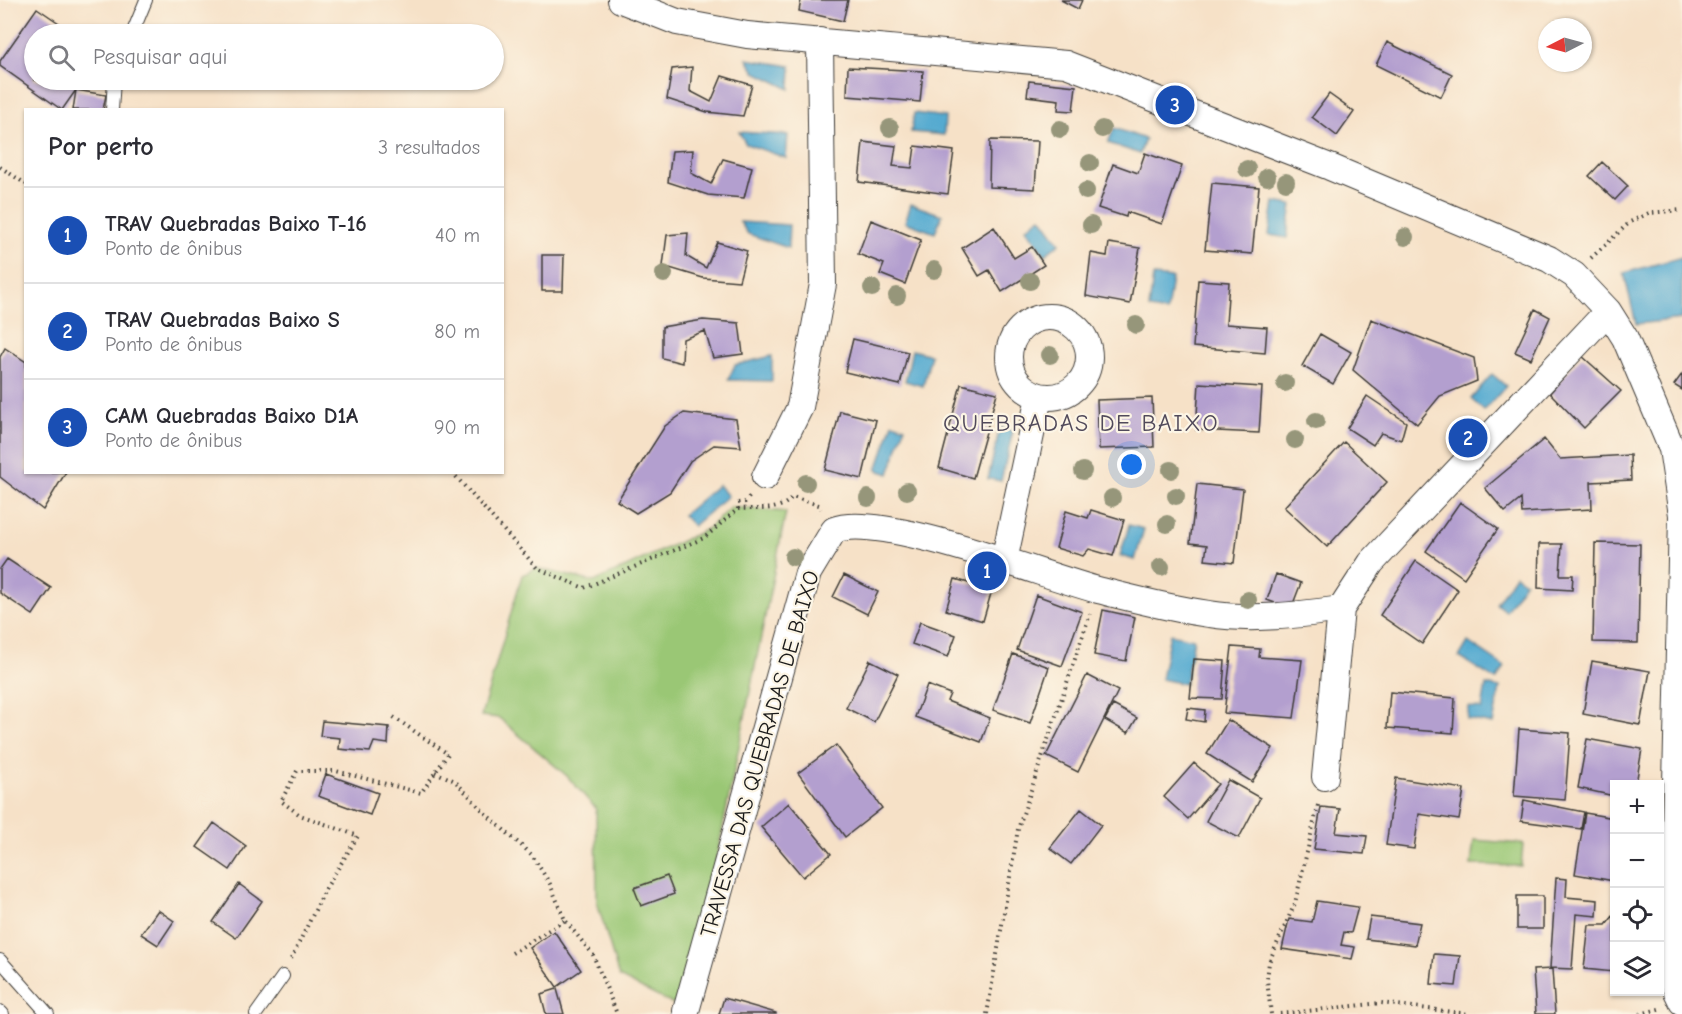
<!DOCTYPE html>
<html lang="pt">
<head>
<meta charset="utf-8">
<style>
	body { margin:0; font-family:"Comic Neue",sans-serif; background:#f7f7f7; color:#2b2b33 }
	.controls { position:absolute; right:18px; bottom:18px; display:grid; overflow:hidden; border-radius:0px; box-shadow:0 2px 4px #0004 }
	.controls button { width:54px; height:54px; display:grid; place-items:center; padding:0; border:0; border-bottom:2px solid #e1e1e2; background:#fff; color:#2b2b33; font:30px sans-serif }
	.compass { position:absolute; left:1538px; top:18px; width:54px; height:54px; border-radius:50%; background:#fff; box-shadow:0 2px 4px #0004; rotate:264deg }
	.you { position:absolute; left:1132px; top:465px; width:21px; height:21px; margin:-15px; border:4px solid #fff; border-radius:50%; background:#1a73e8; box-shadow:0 0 0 9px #1a73e833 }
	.badge { display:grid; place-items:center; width:39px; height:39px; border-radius:50%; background:#d1495b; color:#fff; font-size:20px; font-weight:700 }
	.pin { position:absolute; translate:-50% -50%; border:3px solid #fff; box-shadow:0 2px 6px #0006 }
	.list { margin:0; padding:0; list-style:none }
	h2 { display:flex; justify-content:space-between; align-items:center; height:78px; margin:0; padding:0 24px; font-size:26px }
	h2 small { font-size:20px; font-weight:400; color:#7c7c81 }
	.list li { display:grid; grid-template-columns:39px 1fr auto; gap:18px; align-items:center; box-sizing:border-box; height:96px; padding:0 24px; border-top:2px solid #e1e1e2 }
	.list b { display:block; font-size:22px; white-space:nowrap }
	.list p { margin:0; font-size:20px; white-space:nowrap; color:#7c7c81 }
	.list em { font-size:20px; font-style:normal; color:#7c7c81 }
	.icon { flex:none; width:33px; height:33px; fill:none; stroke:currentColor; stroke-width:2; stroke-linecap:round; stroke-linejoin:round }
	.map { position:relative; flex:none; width:1682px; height:1014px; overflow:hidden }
	.search { position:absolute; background:#fff; box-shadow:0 2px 4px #0004; left:24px; top:24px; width:480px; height:66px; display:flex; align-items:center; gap:15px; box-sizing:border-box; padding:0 21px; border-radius:33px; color:#7c7c81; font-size:22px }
	.panel { position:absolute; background:#fff; box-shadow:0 2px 4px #0004; left:24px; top:108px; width:480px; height:366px; border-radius:0px }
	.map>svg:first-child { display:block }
</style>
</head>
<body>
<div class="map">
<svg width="1682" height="1014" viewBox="0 0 1682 1014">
	<rect width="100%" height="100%" fill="#fcf5e5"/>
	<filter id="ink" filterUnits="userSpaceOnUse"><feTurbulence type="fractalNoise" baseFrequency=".0167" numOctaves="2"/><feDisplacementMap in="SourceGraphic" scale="12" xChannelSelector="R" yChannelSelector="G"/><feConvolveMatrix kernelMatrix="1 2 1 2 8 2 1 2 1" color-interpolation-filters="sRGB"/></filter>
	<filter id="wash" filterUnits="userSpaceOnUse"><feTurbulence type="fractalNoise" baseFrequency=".008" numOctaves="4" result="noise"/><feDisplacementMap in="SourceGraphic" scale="24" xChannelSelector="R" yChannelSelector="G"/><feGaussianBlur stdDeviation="1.35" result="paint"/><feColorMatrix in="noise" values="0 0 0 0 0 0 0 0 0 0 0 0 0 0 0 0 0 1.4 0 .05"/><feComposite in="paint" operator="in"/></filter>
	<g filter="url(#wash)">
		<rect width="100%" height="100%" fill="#f6e1c7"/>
		<path fill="#9ac774" stroke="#5b7248" stroke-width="1.5" d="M731,507l55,5 -100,499 -67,-34 -22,-75 -1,-93 -29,-33 -68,-58 -18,-2 41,-141 15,-7 57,14 113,-53z
			M1474,840l49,4 -2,22 -50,-1z"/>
		<path fill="#54aad0" stroke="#386376" stroke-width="1.5" d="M747,59l44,7 -1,23 -35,-17z
			M914,113l31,4 -1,18 -33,-3z
			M1114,128l31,11 -5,15 -32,-11z
			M739,132l49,3 -2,23 -40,-14z
			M1274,202l18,3 -5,33 -18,-3z
			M911,204l31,11 -7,18 -30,-11z
			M1041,217l19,26 -15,12 -19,-27z
			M740,222l49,3 -1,23 -40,-14z
			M1682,257v62l-46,5 -12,-51z
			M1153,276l19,2 -5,34 -18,-3z
			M912,350l19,5 -8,31 -18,-5z
			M772,356v25l-44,-1 7,-15z
			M1492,374l14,12 -22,25 -13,-12z
			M893,423l12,4 -16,47 -12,-4z
			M1000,427l13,4 -12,50 -13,-2z
			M718,485l10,11 -35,30 -10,-11z
			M1129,525l15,4 -9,31 -15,-4z
			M1515,575l10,7 -19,29 -10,-7z
			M1170,634l24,5 -9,45 -24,-5z
			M1468,642l37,25 -9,13 -37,-23z
			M1486,685l14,3 -7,36 -26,-5 2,-12 13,2z"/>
		<g id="blocks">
			<path fill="#b39fcf" d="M801,0h47l-5,21 -44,-10z
				M1061,0h21l-4,9z
				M37,8l38,26h-41v46h49l-21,30 -62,-44v-5z
				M1387,42l65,32 -11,23 -65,-32z
				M692,67l-2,24 21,11 11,-26 30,9 -9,31 -36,-4 -40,-13 5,-30z
				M848,67l75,4 -3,31 -73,-6z
				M1029,81l47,5 -3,25 -15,-1 1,-10 -32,-4z
				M76,90l30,5 -3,15h-30z
				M1329,94l25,18 -17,24 -25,-19z
				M990,140l48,1 -3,48 -46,-2z
				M863,142l33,4 -3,20 19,2 3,-22 39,5 -6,43 -89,-12z
				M693,150l-2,23 20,11 12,-25 29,8 -8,31 -36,-3 -40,-13 4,-31z
				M1145,153l37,13 -20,58 -35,-12 -1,5 -28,-9 15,-44 25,9z
				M1602,162l26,24 -13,14 -26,-24z
				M1212,183l47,4 -7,67 -47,-4z
				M871,220l50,20 -16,44 -25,-10 4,-10 -26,-10z
				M994,227l20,31 18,-11 12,18 -42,27 -13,-22 -10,6 -17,-28z
				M688,233l-2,23 20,12 11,-26 30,9 -8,30 -36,-3 -40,-12 4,-31z
				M1109,243l31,5 -10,56 -44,-8 5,-43 16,3z
				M542,255h22l-1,36h-21z
				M1198,280l31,2 -3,42 41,3 -2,26 -72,-6z
				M1535,309l15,8 -19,42 -16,-7z
				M1371,319l103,39 3,23 -37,15 -23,28 -64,-54z
				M703,320l36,3 4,31 -30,4 -8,-27 -22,8 -1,24 -20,-5v-31z
				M1320,334l31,18 -18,32 -31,-18z
				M853,339l55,13 -8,33 -55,-13z
				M5,348l21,14v110h40l-23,38 -43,-33v-120z
				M1582,356l39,35 -37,37 -34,-35z
				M1682,374v16l-8,-5z
				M1199,383l63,4 -3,46 -63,-3z
				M961,384l36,9 -24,85 -34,-10z
				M1367,396l39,26 -5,18 -20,-7 -8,12 -26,-17z
				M1152,398l2,49 -55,2 -2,-49z
				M840,411l36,9 -14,59 -37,-9z
				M684,413l52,6 5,28 -27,-2 -24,16 -20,31 -34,21 -19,-12 48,-75z
				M1544,439l16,20 70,-4 1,25 -40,2 1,27 -70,4 -1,-14 -16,13 -20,-24z
				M1344,442l43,40 -60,65 -43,-40z
				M1197,484l46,5 -9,74 -29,-3 2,-15 -17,-2z
				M1460,502l38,27 -34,49 -38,-27z
				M1091,510l33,10 -11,36 -24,-7 -6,7 -27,-8 10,-37 22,7z
				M1595,543l45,1 -2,99 -45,-1z
				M1539,544h23l-2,31h13l-1,15 -34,-2z
				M7,559l44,29 -18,27 -33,-22v-24z
				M1416,561l42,29 -36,54 -42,-29z
				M1276,574l25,9 -10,26 -24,-9z
				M844,575l34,17 -11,22 -34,-17z
				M955,579l37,11 -9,31 -37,-11z
				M1036,595l46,17 -20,54 -45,-16z
				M1103,610l32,7 -9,44 -32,-6z
				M920,622l36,13 -8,22 -36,-13z
				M1232,647l28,2 -1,8 43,3 -8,58 -70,-5z
				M1013,654l36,13 -19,56 -37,-13z
				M1194,659l31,2 -3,38 -32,-1z
				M870,660l28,14 -24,48 -28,-14z
				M1592,661l58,10 -10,54 -57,-11z
				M1087,675l31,16 -40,81 -32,-16z
				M927,685l23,9 -3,7 43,17 -9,24 -66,-25z
				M1390,692l65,6 -2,35 -66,-5z
				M1113,705l24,13 -9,15 -23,-13z
				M1188,708l17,2 -1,12 -18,-3z
				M1228,720l45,28 -21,34 -45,-28z
				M322,721l67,6 -1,17 -14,-2 -4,10 -31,-3 1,-11 -20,-2z
				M1519,729l51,4 -5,67 -51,-4z
				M1587,739l55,10 -6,35h-22v12l-36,-8z
				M836,745l46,63 -37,29 -47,-64z
				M1194,763l24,21 -30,35 -24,-22z
				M326,774l52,19 -8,22 -52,-19z
				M1396,778l68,11 -5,31 -40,-6 -5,35 -28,-4z
				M1228,780l32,18 -21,40 -33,-17z
				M1524,800l60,12 -3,17 -60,-8z
				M789,803l42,51 -28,23 -42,-50z
				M1321,807l19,2 -4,24 31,3 -3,18 -50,-5z
				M1081,809l20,16 -30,39 -21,-16z
				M1585,813l29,5v63l-39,-7z
				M214,823l32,23 -16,24 -33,-23z
				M667,876l7,18 -33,12 -7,-18z
				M1556,878l11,1 -1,18 32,3 -1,16 -21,-2 -4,55 -22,-1z
				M239,884l23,17 -26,37 -23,-16z
				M1517,896h26v33h-26z
				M1317,901l41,6 -7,26 -7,-1 -3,13 14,2 -3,12 -70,-10 7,-30 23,3z
				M158,910l16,11 -16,24 -17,-11z
				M1614,915v57l-30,-3 5,-44h17z
				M1370,917l50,6 -5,22 -49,-6z
				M554,931l27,39 -24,17 -27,-39z
				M1434,954l26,2 -4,30 -25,-2z
				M1552,969l3,45h-19l-3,-44z
				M557,989l7,25h-18l-5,-20z
				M724,998l52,15v1h-57z"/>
		</g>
	</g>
	<g filter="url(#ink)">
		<use href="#blocks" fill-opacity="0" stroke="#3d3a36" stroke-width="1.5"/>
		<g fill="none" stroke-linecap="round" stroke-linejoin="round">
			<defs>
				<path id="lane" d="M132,34l14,-34
					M112,110l2,-30
					M0,960l48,54
					M0,1011l3,3
					M256,1014l27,-38"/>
				<path id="street" d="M621,0l56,22 70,13 319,29 264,103 219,92 25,16 34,36 17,27 47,111 10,66 -10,449 1,19 9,19
					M1009 357a40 40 0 1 1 80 0a40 40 0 1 1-80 0Z
					M765,477l35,-70 23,-123 -3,-243
					M1004,561l35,-164
					M1325,777l16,-168
					M686,1011l122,-438 26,-43c45,-19 210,46 264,60 36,9 74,19 111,24 44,7 88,1 132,-5l30,-46 237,-252"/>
			</defs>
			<use href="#lane" stroke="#3d3a36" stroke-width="14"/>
			<use href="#street" stroke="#3d3a36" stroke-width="28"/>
			<path stroke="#3d3a36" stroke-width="4" stroke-dasharray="1.5 4.5" stroke-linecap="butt" d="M0,167l26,17
				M1591,258l39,-36 19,-9 33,-3
				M452,472l85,96 47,20 120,-50 34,-29v-6l7,-1 5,-6
				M738,509c18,-1 42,4 54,-12l27,8 2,4
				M435,772l20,9 31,33 46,41 18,29 15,36 28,35 24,59
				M512,953l53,-33
				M291,959l35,-71 32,-52 -58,-21 -19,-14 16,-30h39l85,22 27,-39 -56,-38
				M987,1014l31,-185 72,-215
				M1271,1014l-4,-34 2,-18 26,-59 24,-102
				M1280,1014l101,-11 88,11
				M1640,1014l19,-5"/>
			<use href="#lane" stroke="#fff" stroke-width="12"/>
			<use href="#street" stroke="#fff" stroke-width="26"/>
		</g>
		<g fill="#96967a">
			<circle cx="890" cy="128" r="9"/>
			<circle cx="1060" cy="129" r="9"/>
			<circle cx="1102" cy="129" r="9"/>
			<circle cx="1090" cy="163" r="9"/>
			<circle cx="1247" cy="169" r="9"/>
			<circle cx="1267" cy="177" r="9"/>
			<circle cx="1286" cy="182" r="9"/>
			<circle cx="1086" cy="191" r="9"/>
			<circle cx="1091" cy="225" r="9"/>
			<circle cx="1405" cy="237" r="9"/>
			<circle cx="934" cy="270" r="9"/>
			<circle cx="664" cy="274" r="9"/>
			<circle cx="1030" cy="281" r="9"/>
			<circle cx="872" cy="288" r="9"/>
			<circle cx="897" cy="296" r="9"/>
			<circle cx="1136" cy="325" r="9"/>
			<circle cx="1050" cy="355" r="9"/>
			<circle cx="1285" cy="383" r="9"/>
			<circle cx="1316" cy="421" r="9"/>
			<circle cx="1295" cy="440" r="9"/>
			<circle cx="1171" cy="470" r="9"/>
			<circle cx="1083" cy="471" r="9"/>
			<circle cx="806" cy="483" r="9"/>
			<circle cx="907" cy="491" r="9"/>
			<circle cx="1176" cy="496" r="9"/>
			<circle cx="868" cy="498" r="9"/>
			<circle cx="1112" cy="498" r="9"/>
			<circle cx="1167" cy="524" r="9"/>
			<circle cx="793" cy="557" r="9"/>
			<circle cx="1161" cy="567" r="9"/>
			<circle cx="1248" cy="600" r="9"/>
		</g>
	</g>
	<g text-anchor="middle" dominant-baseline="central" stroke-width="4.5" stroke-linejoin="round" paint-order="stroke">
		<g font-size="22" fill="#1c1c1c" stroke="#fcf5e5">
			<text transform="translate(760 754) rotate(-74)">TRAVESSA DAS QUEBRADAS DE BAIXO</text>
		</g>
		<g font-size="24" letter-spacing="1.5" fill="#514a5b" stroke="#fcf5e5">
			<text x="1081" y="423">QUEBRADAS DE BAIXO</text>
		</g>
	</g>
</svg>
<div class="controls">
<button>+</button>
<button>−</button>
<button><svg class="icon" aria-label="locate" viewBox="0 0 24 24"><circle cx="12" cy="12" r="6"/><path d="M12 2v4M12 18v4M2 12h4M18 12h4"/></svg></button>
<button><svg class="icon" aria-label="layers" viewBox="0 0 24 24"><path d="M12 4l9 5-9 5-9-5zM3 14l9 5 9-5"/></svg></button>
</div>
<svg class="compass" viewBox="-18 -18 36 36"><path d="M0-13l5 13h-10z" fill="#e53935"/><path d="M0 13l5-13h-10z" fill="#7c7c81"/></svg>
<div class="you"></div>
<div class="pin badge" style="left:987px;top:571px;background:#1a4fb4">1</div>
<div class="pin badge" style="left:1468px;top:438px;background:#1a4fb4">2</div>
<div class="pin badge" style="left:1175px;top:105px;background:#1a4fb4">3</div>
<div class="search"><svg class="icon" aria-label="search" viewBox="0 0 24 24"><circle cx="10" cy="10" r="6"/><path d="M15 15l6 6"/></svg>Pesquisar aqui</div>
<section class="panel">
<h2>Por perto<small>3 resultados</small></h2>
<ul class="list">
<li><span class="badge" style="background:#1a4fb4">1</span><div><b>TRAV Quebradas Baixo T-16</b><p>Ponto de ônibus</p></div><em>40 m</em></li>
<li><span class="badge" style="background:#1a4fb4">2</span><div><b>TRAV Quebradas Baixo S</b><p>Ponto de ônibus</p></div><em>80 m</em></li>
<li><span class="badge" style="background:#1a4fb4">3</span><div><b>CAM Quebradas Baixo D1A</b><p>Ponto de ônibus</p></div><em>90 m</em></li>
</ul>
</section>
</div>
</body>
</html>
